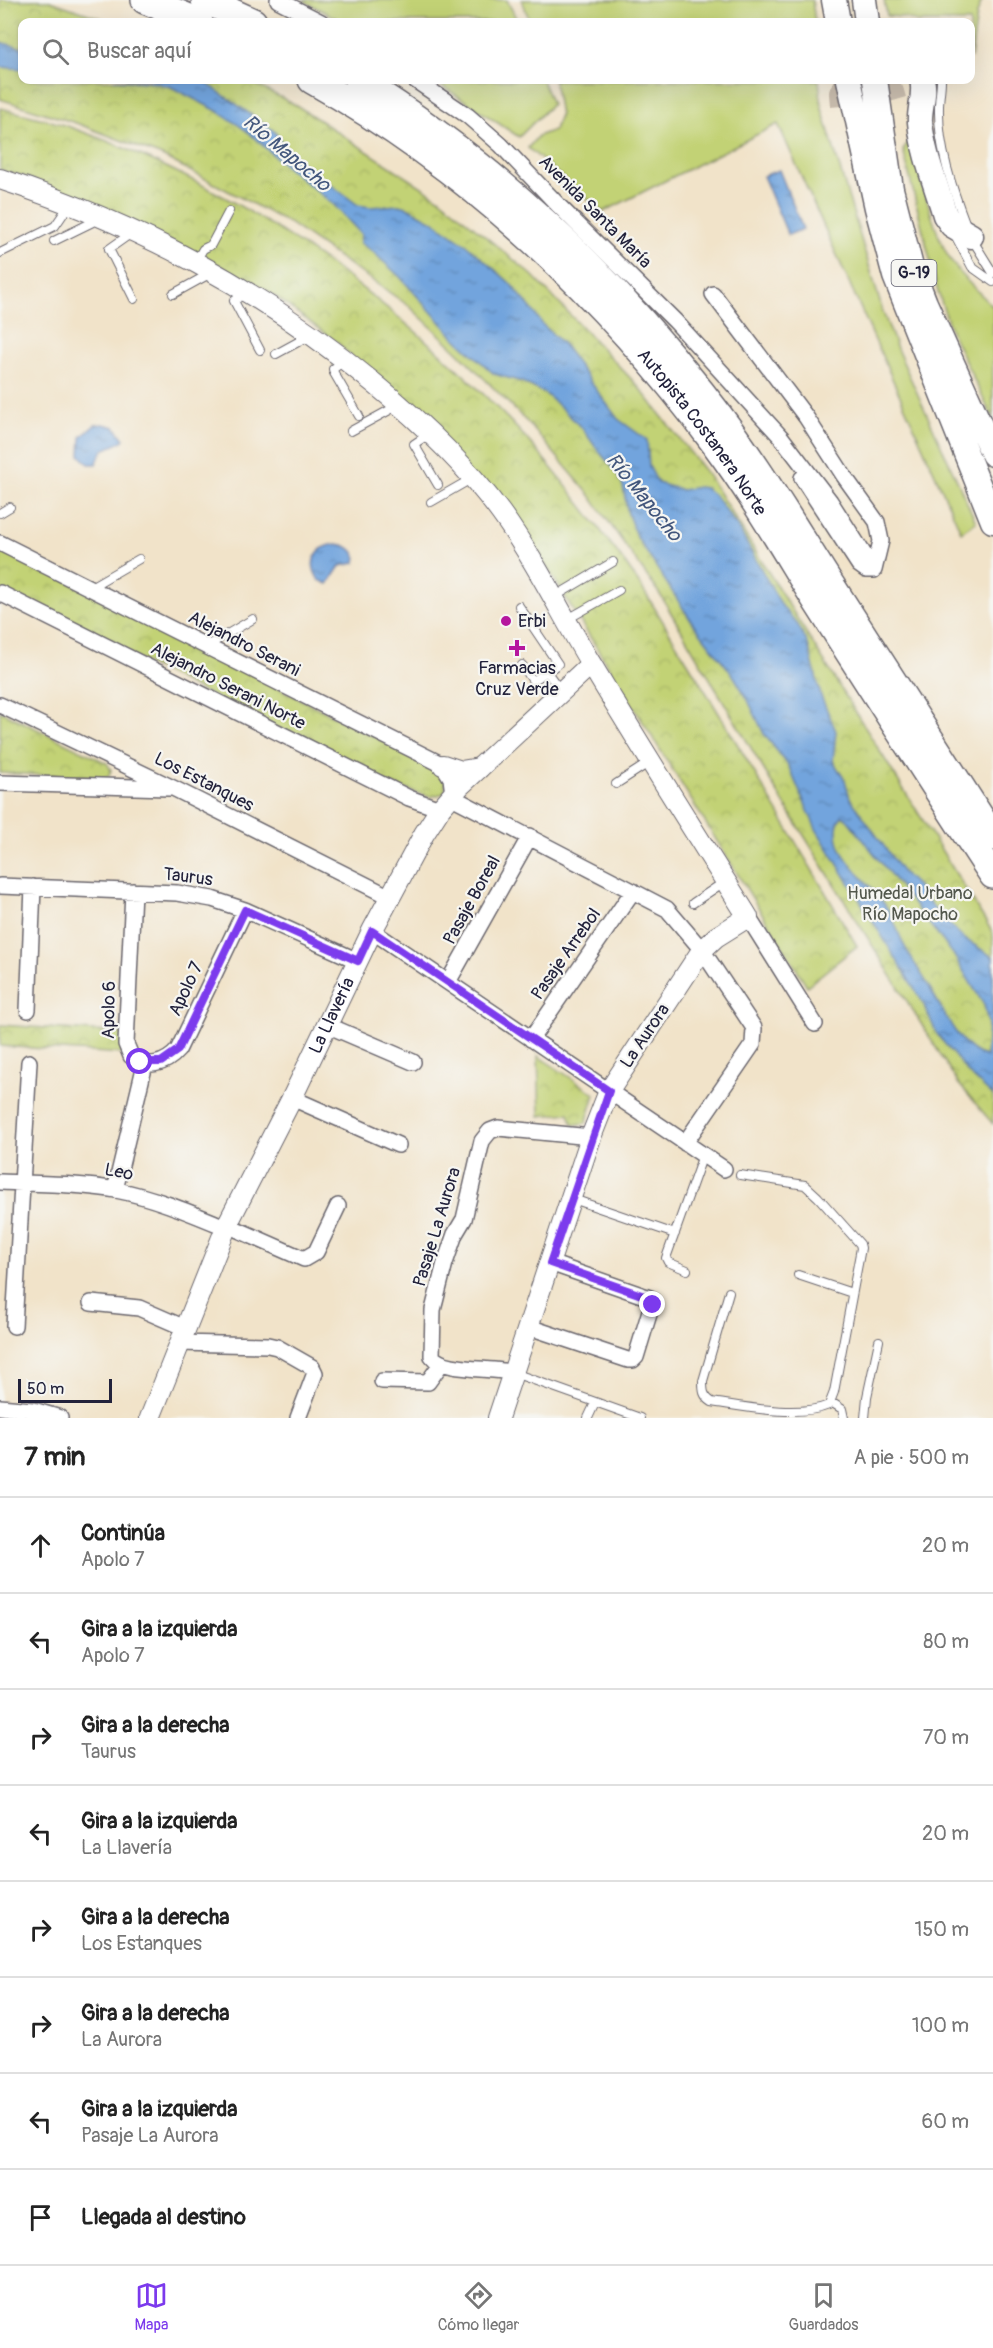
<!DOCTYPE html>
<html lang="es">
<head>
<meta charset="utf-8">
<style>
	body { margin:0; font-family:Pangolin,sans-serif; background:#f2f2f2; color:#222 }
	.scale { position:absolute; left:18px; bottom:15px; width:94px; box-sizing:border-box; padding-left:6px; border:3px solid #22223b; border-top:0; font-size:16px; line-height:21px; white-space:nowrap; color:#22223b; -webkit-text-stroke:4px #f6f6f2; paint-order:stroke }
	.stop { position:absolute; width:18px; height:18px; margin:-14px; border:4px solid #7c3aed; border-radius:50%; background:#fff }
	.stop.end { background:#7c3aed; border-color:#fff; box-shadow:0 2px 6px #0008 }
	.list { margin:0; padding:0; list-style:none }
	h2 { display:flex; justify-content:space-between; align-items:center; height:78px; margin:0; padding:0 24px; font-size:26px }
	h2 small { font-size:20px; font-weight:400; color:#767676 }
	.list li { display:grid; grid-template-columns:39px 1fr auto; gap:18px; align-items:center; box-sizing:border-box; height:96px; padding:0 24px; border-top:2px solid #e0e0e0 }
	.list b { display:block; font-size:22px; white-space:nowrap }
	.list p { margin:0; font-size:20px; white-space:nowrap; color:#767676 }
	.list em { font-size:20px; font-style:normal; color:#767676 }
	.icon { flex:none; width:33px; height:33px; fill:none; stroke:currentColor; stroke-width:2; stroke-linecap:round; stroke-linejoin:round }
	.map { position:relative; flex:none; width:993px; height:1418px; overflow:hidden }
	.search { position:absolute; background:#fff; box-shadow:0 6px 24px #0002; left:18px; right:18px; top:18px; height:66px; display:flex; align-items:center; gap:15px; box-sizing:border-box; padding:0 21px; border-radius:12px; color:#767676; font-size:22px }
	.sheet { height:846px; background:#fff }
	nav { display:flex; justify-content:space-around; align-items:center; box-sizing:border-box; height:84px; border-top:2px solid #e0e0e0; background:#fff; font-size:16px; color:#767676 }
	nav a { display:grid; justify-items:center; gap:3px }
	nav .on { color:#7c3aed }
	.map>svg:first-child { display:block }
</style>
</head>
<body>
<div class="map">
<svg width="993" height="1418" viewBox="0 0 993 1418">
	<defs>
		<pattern id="park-crowns" width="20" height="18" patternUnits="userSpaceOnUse" patternTransform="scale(1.5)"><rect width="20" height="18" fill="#c2d275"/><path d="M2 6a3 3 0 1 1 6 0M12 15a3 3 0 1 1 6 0" fill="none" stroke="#a6b466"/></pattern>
		<pattern id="water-ripples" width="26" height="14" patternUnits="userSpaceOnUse" patternTransform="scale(1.5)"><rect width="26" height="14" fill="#72a4dd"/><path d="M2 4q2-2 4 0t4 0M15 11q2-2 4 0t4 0" fill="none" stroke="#5d85b4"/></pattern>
	</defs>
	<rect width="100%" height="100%" fill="#f6f6f2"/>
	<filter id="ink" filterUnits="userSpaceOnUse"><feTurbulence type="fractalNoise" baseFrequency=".0167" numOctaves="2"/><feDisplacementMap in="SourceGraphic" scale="12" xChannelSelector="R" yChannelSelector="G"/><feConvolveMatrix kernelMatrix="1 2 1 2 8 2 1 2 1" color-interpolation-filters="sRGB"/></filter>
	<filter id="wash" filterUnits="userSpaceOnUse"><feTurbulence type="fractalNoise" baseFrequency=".008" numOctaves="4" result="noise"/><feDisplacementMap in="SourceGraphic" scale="24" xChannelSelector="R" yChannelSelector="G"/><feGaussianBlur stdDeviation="1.35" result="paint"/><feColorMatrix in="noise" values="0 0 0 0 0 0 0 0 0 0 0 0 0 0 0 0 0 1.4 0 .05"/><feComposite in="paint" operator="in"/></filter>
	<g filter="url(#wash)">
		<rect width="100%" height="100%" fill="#f1e3c9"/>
		<path fill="#c2d275" stroke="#727a58" stroke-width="1.5" d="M302,0h205l11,22h-175z
			M522,0h290l3,22h-285z
			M884,0h98l-5,14 -6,44 -1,-36h-53l-14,-5 -16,-1z
			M433,80h109l10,24 -33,33z
			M554,80h265l3,29 61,203 15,39 78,171 -15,10 -183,-408 -175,88 -75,-64 10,-12 16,-6 6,-15z
			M910,138c10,33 23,97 42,124 11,16 26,30 41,44v113l-41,-85 -14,-42 -35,-142z"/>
		<path fill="url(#park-crowns)" stroke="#727a58" stroke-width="1.5" d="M0,0h47l65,22h-90v58h224l50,25 143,93 93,77 105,110 71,90 285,458v191l-35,-41 -178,-286 -119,-201 -72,-102 -59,-69 -71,-72 -50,-47 -120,-83 -127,-67 -86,-33 -76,-24z
			M0,108c26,7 53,12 78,22 166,60 312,166 434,293 39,41 79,94 113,140 22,30 40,63 60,95 59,95 115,192 172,288l-50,40 -281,-452 -189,-192 -68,-50 -73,-39 -105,-49 -68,-28 -23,-6z
			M0,547l446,226 -1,20 -15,4 -40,-13 -390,-193z
			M0,711l107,52 4,7 -3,7 -6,1 -102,-5z
			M0,1025l124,8 -1,21 -123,-8z
			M538,1056l57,38 -9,29 -13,2 -4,-12 -29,3z"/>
		<path fill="url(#water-ripples)" stroke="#4a638c" stroke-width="1.5" fill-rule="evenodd" d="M0,42l22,6v21l-22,-2z
			M113,80h89l72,51 16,23 68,51 12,2 30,-2 7,2 24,13 36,25 42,37 22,26 12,17 19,18 56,76 29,21 2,26 9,17 24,7 16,-3 7,1 10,8 22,30 45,80 16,19 10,19 13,52 15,35 -3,30 12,19 5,18 53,75 15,14 20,27 27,25 28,18v139l-24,-22 -32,-40 -15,-33 -106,-172 -28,-64 -24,-31 -17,-36 -14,-23 -41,-53 -56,-86 -8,-22 -5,-28 -7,-14 -19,-23 -15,-21 -25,-24 -13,-11 -22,-11 -28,-8 -40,-37 -54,-60 -28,-26 -12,-8 1,-9 -27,-29 -50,-40 -36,-33 -27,-19 -50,-26 -15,-4zM842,816l4,2 107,136 31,51 4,18 -2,33c-25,-4 -43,-46 -55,-66 -9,-16 -20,-31 -28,-47 -6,-13 -10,-27 -18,-38 -13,-21 -35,-35 -45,-58 -4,-10 -5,-23 2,-31z
			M779,170l24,59 -15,6 -25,-59z
			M103,424l12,3 9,12 -5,4 -16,7 -7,14h-7l-9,-9 1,-18 14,-12z
			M336,544c10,1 17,4 21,14l-2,5 -15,3 -12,18 -9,-4c-12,-18 -4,-33 17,-36z"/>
	</g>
	<g filter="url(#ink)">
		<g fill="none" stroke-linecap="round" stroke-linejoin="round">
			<path stroke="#c8bcad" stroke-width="24" stroke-dasharray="24 12" stroke-linecap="butt" d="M883,80l9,12 4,14
				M842,106l-1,-13 6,-13"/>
			<defs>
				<path id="service" d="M941,80c0,9 -2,18 -2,27 -1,40 13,81 27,118
					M133,232l-24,17 25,50
					M955,235l17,32 21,15
					M972,239l21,34
					M54,241l45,-22
					M0,253l55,-27 15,-22
					M196,261l7,-12 8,-4 18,-34
					M247,292l-13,9 26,49
					M173,294l38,-21
					M276,354l33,-18
					M344,361l-11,8 1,4 25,43
					M351,431l46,-25
					M429,434l-15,10 24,41
					M431,502l40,-23
					M0,513l10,-6
					M89,588l50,-29
					M554,597l59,-35
					M519,606l39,58 -25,17 -11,-16
					M566,620l53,-30
					M207,646l46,-27
					M547,672l13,18
					M616,784l34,-22
					M693,903l31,-21
					M573,1199l102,35
					M687,1270l-19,-8 -2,-4 37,-103
					M798,1275l54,18
					M729,1292l-26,89c0,10 0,15 9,21 34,5 86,16 117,3l5,-13 27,-144 -1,-4 -42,-47 -13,-12 -65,-10
					M514,1373l126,45
					M831,1402l11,7 2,9
					M588,1418l7,-15
					M865,1418l2,-21 12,-56"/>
				<path id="minor" d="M278,0l43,22
					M415,80l53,36 33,29 58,61 116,115 106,116 49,64 44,69
					M713,294l93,123 38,59 33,46 4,19 -7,29
					M802,478l57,87 7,5h8
					M0,543l443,222 8,13 2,16
					M0,593l409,205 31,11
					M0,705l173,83 217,109
					M0,783l168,5
					M450,796l217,113 35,41 52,78 -1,16 -68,99
					M0,886l177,7 35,6 33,11 113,51
					M133,891l-7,153 5,12c15,14 35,8 47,-6l67,-140
					M748,917l67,107
					M372,931l352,238
					M448,982l82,-146
					M28,1010l5,-123
					M327,1025l86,37
					M531,1039l102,-148
					M292,1098l106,47
					M0,1182c38,2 78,1 116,8 37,7 75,23 109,37
					M115,1190l30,-126
					M227,1225l77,34 12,-7 22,-46
					M91,1303l48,5 46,20
					M14,1326l15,-264
					M529,1327l99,33h5l3,-3 17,-56 -3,-3 -100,-35
					M179,1343l89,2 9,2 35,20 3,6 -17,45
					M513,1373c-20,-6 -70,-1 -81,-17l1,-46 12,-47 10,-29 9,-15 18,-78 8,-10 8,-3 93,9
					M382,1381l46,1 13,-18
					M0,1407l33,3 27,8"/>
				<g id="tertiary">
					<path d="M0,179c140,46 262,111 375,205 46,38 91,81 126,129 35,48 61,103 92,154 50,84 103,167 155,250l-32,20 -14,13 -93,141 -18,46 -93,281"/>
					<path d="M443,765l18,6 18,-3"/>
					<path id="s1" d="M150,1418l77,-193 65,-127 80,-167 52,-97 16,-25 20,-23 131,-122"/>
				</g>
				<path id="primary" d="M834,0l4,22
					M864,0l3,22
					M849,80l28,128 18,68 98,245
					M875,80l16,109 20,78 14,36 68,151
					M922,80c4,14 -3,28 -2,42 3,31 16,63 25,93l7,10 19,11"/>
				<g id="motorway">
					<path d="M145,0l54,22"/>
					<path d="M205,0l48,22"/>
					<path id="s2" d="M312,80c159,89 296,218 404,365 37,50 68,104 101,157 58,91 116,182 176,273"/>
					<path d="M358,80c132,82 247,190 343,312 47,59 86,124 126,187 55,86 111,172 166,258"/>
				</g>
			</defs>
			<use href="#service" stroke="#6a666d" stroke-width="10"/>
			<use href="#minor" stroke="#6a666d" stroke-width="18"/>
			<use href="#tertiary" stroke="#6a666d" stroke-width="22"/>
			<use href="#primary" stroke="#6a666d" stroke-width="27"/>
			<use href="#motorway" stroke="#6a666d" stroke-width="30"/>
			<use href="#service" stroke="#fff" stroke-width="8"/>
			<use href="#minor" stroke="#fff" stroke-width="15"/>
			<use href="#tertiary" stroke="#fff" stroke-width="20"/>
			<use href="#primary" stroke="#fff" stroke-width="24"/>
			<use href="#motorway" stroke="#fff" stroke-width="27"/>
		</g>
	</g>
	<g fill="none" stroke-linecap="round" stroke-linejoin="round" filter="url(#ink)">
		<path stroke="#7c3aed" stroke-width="8" d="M140,1062h21l17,-12 67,-140 113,51 14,-30 237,160 -59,172 100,35 3,7"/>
	</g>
	<g fill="#b5179e" stroke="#f6f6f2" stroke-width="2">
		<circle cx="506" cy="621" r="6"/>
		<path d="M514 639h6v6h6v6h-6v6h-6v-6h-6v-6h6z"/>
	</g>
	<g text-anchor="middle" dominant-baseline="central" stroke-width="4.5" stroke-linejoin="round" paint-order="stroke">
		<rect fill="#f6f6f2" stroke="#626272" stroke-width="1.5" x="891.5" y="260" width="45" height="26" rx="4.5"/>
		<g font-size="16" font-weight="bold" fill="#22223b">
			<text x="914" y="273">G-19</text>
		</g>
		<g font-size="18" fill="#22223b" stroke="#f6f6f2">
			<text transform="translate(595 212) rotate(45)">Avenida Santa María</text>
			<text stroke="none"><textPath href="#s2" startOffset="530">Autopista Costanera Norte</textPath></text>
			<text transform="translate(244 644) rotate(27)">Alejandro Serani</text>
			<text transform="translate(228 686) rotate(27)">Alejandro Serani Norte</text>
			<text transform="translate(204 782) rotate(27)">Los Estanques</text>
			<text transform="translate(188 877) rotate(7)">Taurus</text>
			<text transform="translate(472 900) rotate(-61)">Pasaje Boreal</text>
			<text transform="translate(566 954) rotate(-55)">Pasaje Arrebol</text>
			<text transform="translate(186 989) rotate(-65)">Apolo 7</text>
			<text transform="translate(109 1010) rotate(-89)">Apolo 6</text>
			<text stroke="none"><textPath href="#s1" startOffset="442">La Llavería</textPath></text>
			<text transform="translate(645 1036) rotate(-56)">La Aurora</text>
			<text transform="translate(119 1172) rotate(11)">Leo</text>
			<text transform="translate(437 1227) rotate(-73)">Pasaje La Aurora</text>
		</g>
		<g font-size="18" fill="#22223b" stroke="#f6f6f2" text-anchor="start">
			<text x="518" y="621">Erbi</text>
			<text x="517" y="668" text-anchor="middle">Farmacias<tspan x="517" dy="21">Cruz Verde</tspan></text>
		</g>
		<g font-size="18" fill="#52574c" stroke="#f6f6f2">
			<text x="910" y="893">Humedal Urbano<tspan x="910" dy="21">Río Mapocho</tspan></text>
		</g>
		<g font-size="20" font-style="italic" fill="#42567c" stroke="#f6f6f2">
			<text transform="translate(287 153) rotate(40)">Río Mapocho</text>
			<text transform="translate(644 497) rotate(51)">Río Mapocho</text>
		</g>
	</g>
</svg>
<div class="scale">50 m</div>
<div class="stop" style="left:140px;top:1062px"></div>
<div class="stop end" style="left:653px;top:1305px"></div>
<div class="search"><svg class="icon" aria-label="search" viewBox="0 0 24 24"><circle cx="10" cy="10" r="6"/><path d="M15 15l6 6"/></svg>Buscar aquí</div>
</div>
<section class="sheet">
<h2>7 min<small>A pie · 500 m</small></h2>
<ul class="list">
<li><svg class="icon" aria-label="ahead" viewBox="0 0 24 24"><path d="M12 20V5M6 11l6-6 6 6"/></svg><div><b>Continúa</b><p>Apolo 7</p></div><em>20 m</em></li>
<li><svg class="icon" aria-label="left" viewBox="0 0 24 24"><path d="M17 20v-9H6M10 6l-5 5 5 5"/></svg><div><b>Gira a la izquierda</b><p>Apolo 7</p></div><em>80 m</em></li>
<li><svg class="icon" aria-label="right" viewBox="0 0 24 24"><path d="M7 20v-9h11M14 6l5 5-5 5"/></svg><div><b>Gira a la derecha</b><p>Taurus</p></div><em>70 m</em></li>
<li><svg class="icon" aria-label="left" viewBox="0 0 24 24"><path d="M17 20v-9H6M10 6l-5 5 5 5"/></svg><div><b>Gira a la izquierda</b><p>La Llavería</p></div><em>20 m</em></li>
<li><svg class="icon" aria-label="right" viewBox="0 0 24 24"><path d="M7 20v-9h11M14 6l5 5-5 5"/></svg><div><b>Gira a la derecha</b><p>Los Estanques</p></div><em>150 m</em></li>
<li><svg class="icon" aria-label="right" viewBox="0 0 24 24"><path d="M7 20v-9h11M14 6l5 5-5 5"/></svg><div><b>Gira a la derecha</b><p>La Aurora</p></div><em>100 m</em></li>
<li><svg class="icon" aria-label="left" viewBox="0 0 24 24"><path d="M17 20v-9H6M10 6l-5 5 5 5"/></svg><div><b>Gira a la izquierda</b><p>Pasaje La Aurora</p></div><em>60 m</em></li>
<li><svg class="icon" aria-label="arrive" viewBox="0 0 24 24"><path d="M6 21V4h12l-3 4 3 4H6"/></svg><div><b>Llegada al destino</b></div></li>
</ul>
</section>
<nav>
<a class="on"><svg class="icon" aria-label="map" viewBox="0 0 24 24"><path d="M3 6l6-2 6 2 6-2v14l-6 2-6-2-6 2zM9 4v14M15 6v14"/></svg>Mapa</a>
<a><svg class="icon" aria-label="directions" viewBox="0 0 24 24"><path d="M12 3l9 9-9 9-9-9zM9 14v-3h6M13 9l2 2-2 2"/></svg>Cómo llegar</a>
<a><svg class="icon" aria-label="saved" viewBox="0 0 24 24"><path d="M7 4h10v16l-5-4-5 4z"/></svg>Guardados</a>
</nav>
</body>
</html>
